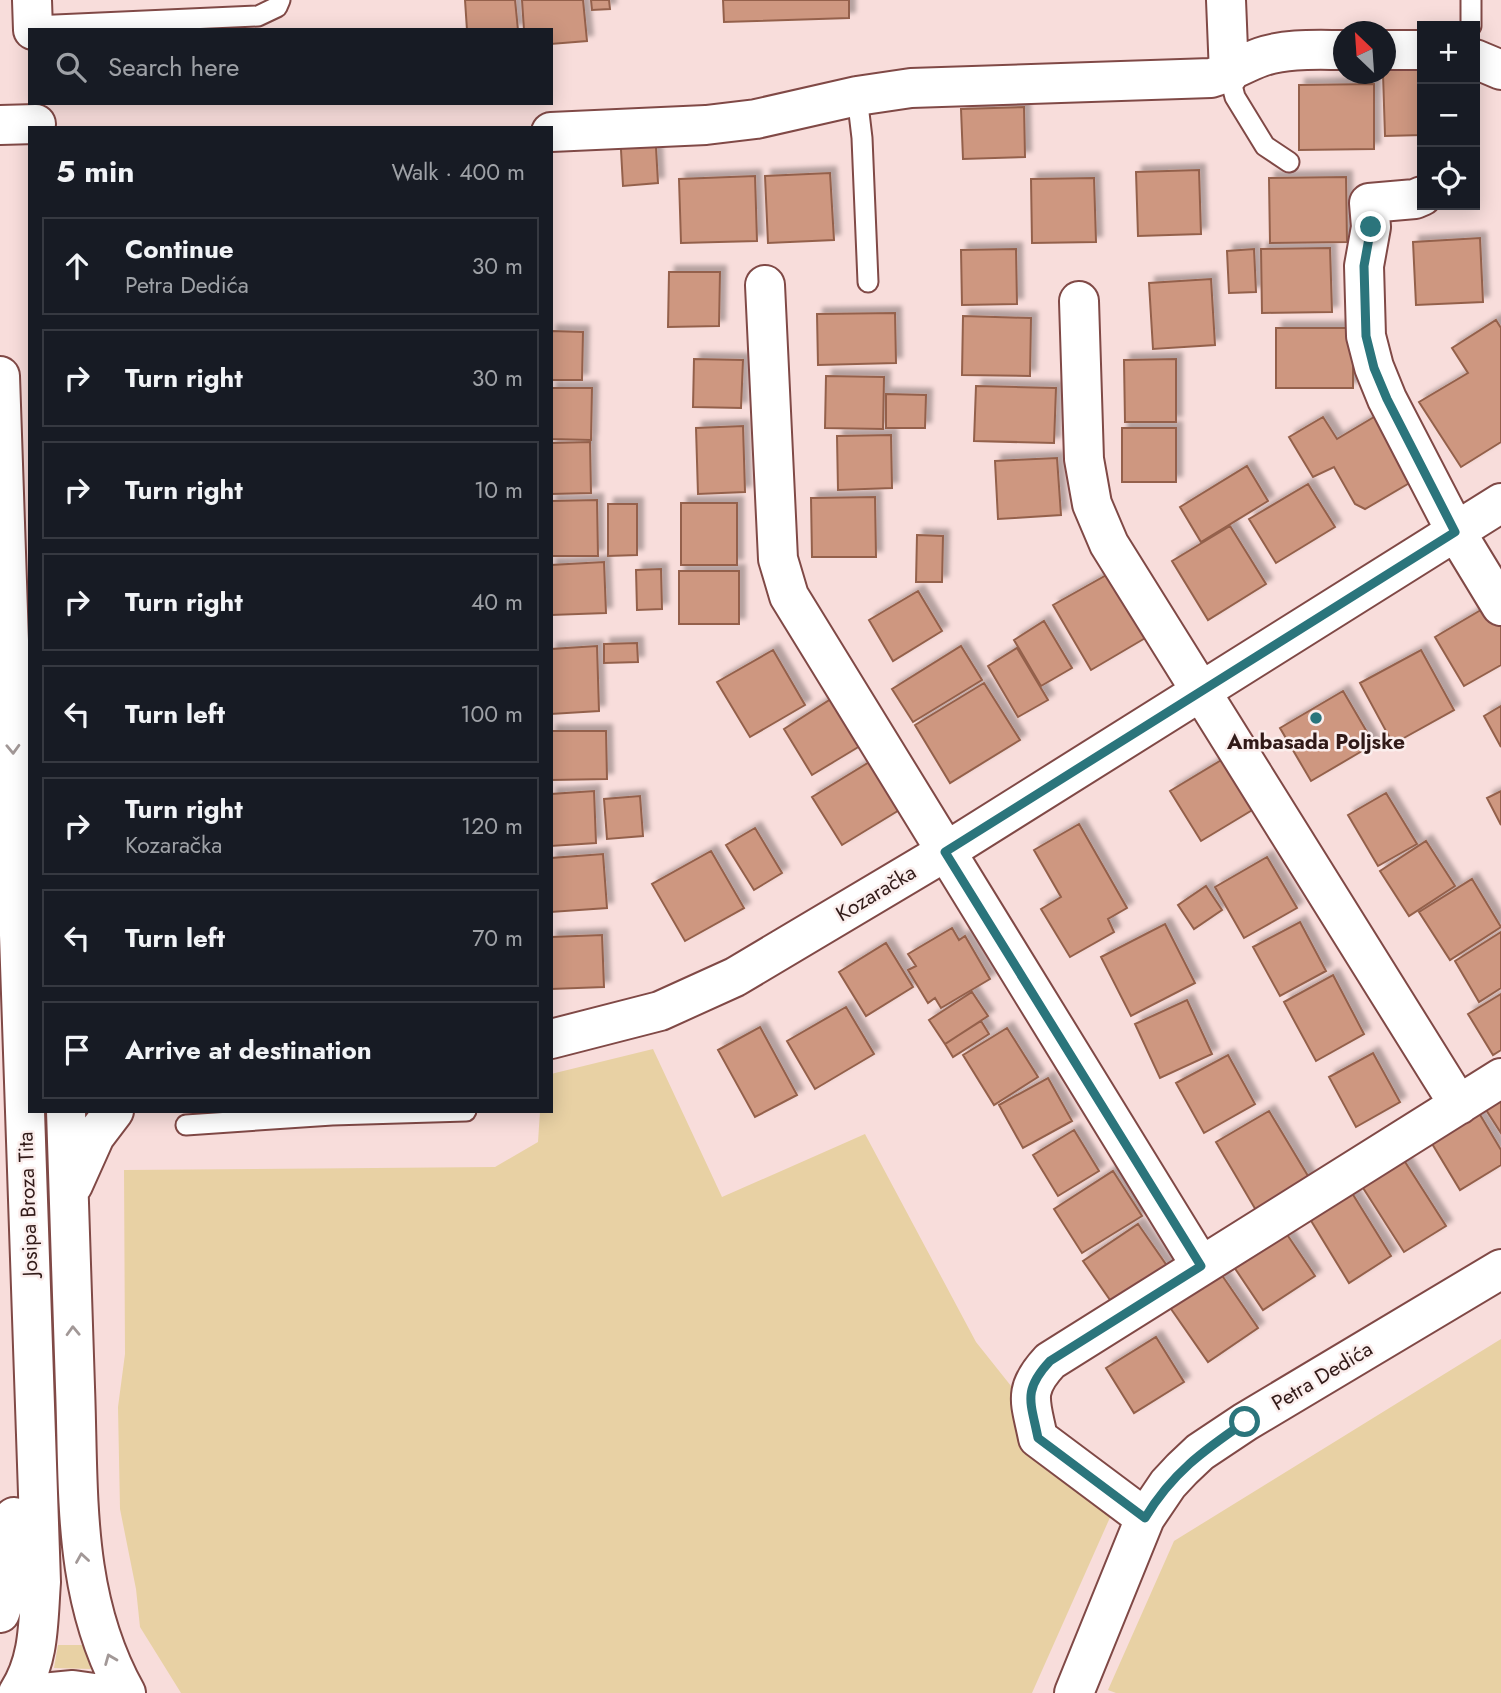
<!DOCTYPE html>
<html lang="en">
<head>
<meta charset="utf-8">
<style>
	body { margin:0; font-family:Jost,sans-serif; background:#242831; color:#f1f3f6 }
	.controls { position:absolute; right:21px; top:21px; display:grid; overflow:hidden; border-radius:0px; box-shadow:0 4px 18px #0003 }
	.controls button { width:63px; height:63px; display:grid; place-items:center; padding:0; border:0; border-bottom:2px solid #363941; background:#171b24; color:#f1f3f6; font:35px sans-serif }
	.compass { position:absolute; left:1333px; top:21px; width:63px; height:63px; border-radius:50%; background:#171b24; box-shadow:0 4px 18px #0003; rotate:335deg }
	.stop { position:absolute; width:21px; height:21px; margin:-16px; border:5px solid #2b757c; border-radius:50%; background:#fff }
	.stop.end { background:#2b757c; border-color:#fff; box-shadow:0 2px 7px #0008 }
	.list { margin:0; padding:0; list-style:none }
	h2 { display:flex; justify-content:space-between; align-items:center; height:91px; margin:0; padding:0 28px; font-size:30px }
	h2 small { font-size:23px; font-weight:400; color:#9ea1a6 }
	.list li { display:grid; grid-template-columns:46px 1fr auto; gap:21px; align-items:center; box-sizing:border-box; height:98px; margin:0 14px 14px; padding:0 14px; border:2px solid #363941; border-radius:0px }
	.list b { display:block; font-size:26px; white-space:nowrap }
	.list p { margin:0; font-size:23px; white-space:nowrap; color:#9ea1a6 }
	.list em { font-size:23px; font-style:normal; color:#9ea1a6 }
	.icon { flex:none; width:38px; height:38px; fill:none; stroke:currentColor; stroke-width:2; stroke-linecap:round; stroke-linejoin:round }
	.map { position:relative; flex:none; width:1501px; height:1693px; overflow:hidden }
	.search { position:absolute; background:#171b24; box-shadow:0 4px 18px #0003; left:28px; top:28px; width:525px; height:77px; display:flex; align-items:center; gap:18px; box-sizing:border-box; padding:0 24px; border-radius:0px; color:#9ea1a6; font-size:26px }
	.panel { position:absolute; background:#171b24; box-shadow:0 4px 18px #0003; left:28px; top:126px; width:525px; height:987px; border-radius:0px }
	.map>svg:first-child { display:block }
</style>
</head>
<body>
<div class="map">
<svg width="1501" height="1693" viewBox="0 0 1501 1693">
	<defs>
		<filter id="shadow"><feDropShadow dx="6" dy="-6" stdDeviation="2" flood-color="#0004"/></filter>
	</defs>
	<rect width="100%" height="100%" fill="#f8dddb"/>
	<path fill="#e8d1a4" d="M653,1049l69,148 143,-63 111,208 136,171 -80,180h-851l-41,-66 -4,-38 -16,-80 -2,-102 7,-53 -1,-184 371,-3 43,-25 2,-31h11v-37z
		M1501,1339v354h-385l-8,-3 66,-149z
		M58,1645h25l8,24 -37,-1z"/>
	<path fill="#ce9780" stroke="#94614b" stroke-width="2" filter="url(#shadow)" d="M465,0h50l3,30h-51z
		M522,0h61l4,41 -36,3v-14h-27z
		M591,0h18l1,9 -18,1z
		M723,0h126v18l-125,4z
		M1422,68v67l-37,1 -2,-62h3v-5z
		M1374,84v65l-75,1v-65z
		M1024,107l1,50 -62,2 -2,-50z
		M655,130l3,53 -35,3 -3,-54z
		M1199,170l2,64 -63,2 -2,-64z
		M830,173l4,67 -66,3 -3,-67z
		M755,176l2,65 -76,2 -2,-64z
		M1346,177l1,65 -77,1 -1,-65z
		M1094,178l2,64 -64,1 -1,-64z
		M1480,238l3,64 -67,3 -3,-63z
		M1330,248l2,64 -70,1 -1,-64z
		M1016,249l1,55 -55,1 -1,-55z
		M1254,249l2,43 -27,1 -2,-42z
		M669,272h51l-1,54 -51,1z
		M1211,279l4,66 -62,4 -4,-66z
		M895,313l1,50 -78,2 -1,-51z
		M963,316l68,2 -1,58 -68,-1z
		M1496,320l5,8v114l-40,25 -42,-65 49,-29 -16,-25z
		M1276,328h77v60h-77z
		M551,331l32,1 -1,48h-31z
		M694,359l49,1 -2,48 -48,-1z
		M1176,359v63h-51l-1,-62z
		M826,376l58,1 -1,52 -58,-1z
		M976,386l80,2 -2,55 -80,-2z
		M551,388h41l-1,52 -40,-1z
		M886,394l40,1 -1,33h-39z
		M1379,414l39,64 -53,31 -10,-5 -21,-37 -21,10 -24,-40 34,-20 14,22z
		M743,426l2,66 -47,2 -2,-66z
		M1122,428h54v54h-54z
		M891,435l1,53 -54,2 -1,-54z
		M590,442l1,51 -40,1v-51z
		M1057,458l4,57 -63,4 -3,-58z
		M1247,466l21,35 -67,41 -21,-35z
		M1308,484l27,43 -59,36 -27,-44z
		M875,497l1,60h-64l-1,-59z
		M597,500l1,56h-47v-55z
		M681,503h56v62h-56z
		M608,504h29v51l-29,1z
		M1230,526l36,58 -58,36 -36,-59z
		M917,535l26,1 -1,46h-26z
		M604,562l2,51 -55,2v-50z
		M661,569l1,40 -25,1 -1,-40z
		M679,571h60v53h-60z
		M1110,573l37,64 -56,33 -38,-65z
		M918,591l24,40 -49,30 -24,-41z
		M1491,604l10,17v44l-37,21 -29,-49z
		M1044,621l28,47 -31,18 -27,-46z
		M637,643l1,19 -34,1v-19z
		M597,646l2,65 -48,3v-65z
		M961,646l21,34 -69,42 -21,-33z
		M1017,648l31,52 -30,17 -30,-51z
		M773,650l32,55 -55,32 -33,-55z
		M1421,650l33,60 -61,34 -33,-61z
		M984,683l36,57 -70,43 -35,-58z
		M1343,691l31,53 -63,37 -31,-53z
		M831,699l29,47 -48,29 -28,-46z
		M1501,706v41l-17,-31z
		M551,731h55l1,48 -56,1z
		M1228,756l31,50 -58,35 -31,-50z
		M871,761l30,48 -59,36 -30,-48z
		M594,791l2,52 -45,3v-52z
		M1501,791v34l-14,-27z
		M1386,793l31,51 -39,22 -30,-51z
		M640,796l3,40 -36,3 -3,-40z
		M1079,824l48,84 -19,11 6,13 -44,25 -29,-48 20,-12 -27,-47z
		M755,828l27,45 -28,17 -28,-45z
		M1426,841l29,45 -46,30 -29,-45z
		M711,851l33,57 -59,33 -33,-57z
		M603,854l4,54 -56,4v-54z
		M1267,857l30,51 -53,30 -29,-51z
		M1472,879l29,48 -51,33 -31,-48z
		M1206,886l16,24 -28,19 -16,-24z
		M1300,922l26,49 -46,25 -27,-49z
		M1165,924l30,59 -64,33 -30,-59z
		M952,928l7,12 6,-4 25,43 -49,29 -6,-10 -7,5 -20,-33 8,-4 -8,-12z
		M1501,932v56l-22,14 -24,-41z
		M602,935l2,52 -53,2v-52z
		M886,943l27,44 -47,29 -27,-44z
		M1333,975l31,59 -48,27 -32,-59z
		M972,992l16,24 -43,28 -16,-24z
		M1501,994v56l-8,5 -25,-41z
		M1187,1000l25,54 -52,24 -25,-54z
		M846,1007l28,47 -59,35 -28,-48z
		M981,1021l8,13 -36,23 -8,-13z
		M760,1027l37,68 -42,22 -37,-67z
		M1007,1028l31,49 -44,28 -31,-50z
		M1373,1053l27,49 -44,25 -27,-50z
		M1228,1055l27,49 -51,29 -28,-50z
		M1048,1078l24,43 -49,27 -24,-43z
		M1501,1088v45l-20,-31z
		M1476,1108l25,42v15l-41,25 -32,-53z
		M1269,1111l42,70 -54,31 -41,-70z
		M1074,1130l25,41 -41,25 -25,-41z
		M1400,1154l46,72 -42,26 -46,-72z
		M1113,1171l29,45 -60,37 -28,-44z
		M1352,1193l39,63 -42,27 -39,-64z
		M1138,1224l34,49 -55,37 -34,-49z
		M1286,1233l29,43 -52,34 -29,-43z
		M1219,1271l39,57 -50,34 -39,-56z
		M1156,1337l28,45 -50,31 -28,-45z"/>
	<g fill="none" stroke-linecap="round" stroke-linejoin="round">
		<defs>
			<path id="service" d="M1471,0v26
				M33,26l225,-10 19,-9 3,-7
				M1229,74l6,23 30,49 24,16
				M857,96l5,42 6,144
				M331,1111l1,4 134,-4
				M186,1125l146,-10"/>
			<path id="minor" d="M1226,0l3,74
				M1386,50h36
				M1475,59l26,11
				M551,132l155,-7 50,-6 101,-23 54,-8 300,-10c18,-5 33,-15 50,-21 26,-9 56,-7 83,-7
				M1422,196l-7,3 -46,4 2,24 -7,39 2,70 8,31 13,32 69,133 45,74
				M765,285l13,274 11,37 412,670
				M1079,301l5,158 8,45 17,40 350,561
				M551,1039l109,-28 75,-34 210,-125 556,-349
				M1145,1518l-107,-80c-7,-36 -16,-47 12,-77l451,-283
				M1074,1693l71,-175 23,-34 14,-15 18,-17 45,-30 256,-153"/>
			<path id="primary" d="M32,0l1,30
				M0,125l36,-1
				M0,376l41,1206c-3,39 -1,77 -23,111
				M66,1111c3,92 6,184 9,276 4,107 -3,209 51,306
				M73,1185l22,-49 19,-25
				M0,1613l13,-39 1,-57
				M42,1693l31,-3 21,3"/>
		</defs>
		<use href="#service" stroke="#804946" stroke-width="23"/>
		<use href="#minor" stroke="#804946" stroke-width="42"/>
		<use href="#primary" stroke="#804946" stroke-width="42"/>
		<use href="#service" stroke="#fff" stroke-width="19"/>
		<use href="#minor" stroke="#fff" stroke-width="38"/>
		<use href="#primary" stroke="#fff" stroke-width="38"/>
	</g>
	<defs><path id="oneway-chevron" d="M-2-3.5L2.5 0L-2 3.5" fill="none" stroke-width="1.6" stroke-linecap="round" stroke-linejoin="round" transform="scale(1.75)"/></defs>
	<g stroke="#a29897">
		<use href="#oneway-chevron" transform="translate(13 749) rotate(88)"/>
		<use href="#oneway-chevron" transform="translate(73 1331) rotate(-92)"/>
		<use href="#oneway-chevron" transform="translate(82 1558) rotate(-99)"/>
		<use href="#oneway-chevron" transform="translate(110 1659) rotate(-112)"/>
	</g>
	<g fill="none" stroke-linecap="round" stroke-linejoin="round">
		<path stroke="#2b757c" stroke-width="9" d="M1245,1422c-42,29 -73,51 -100,96l-107,-80c-7,-36 -16,-47 12,-77l151,-95 -256,-414 510,-320 -68,-133 -13,-31 -8,-32 -2,-70 7,-39"/>
	</g>
	<circle fill="#2b757c" stroke="#fbeeed" stroke-width="2.5" cx="1316" cy="718" r="7"/>
	<g text-anchor="middle" dominant-baseline="central" stroke-width="5" stroke-linejoin="round" paint-order="stroke">
		<g font-size="21" font-weight="bold" fill="#311a18" stroke="#fbeeed">
			<text x="1316" y="742">Ambasada Poljske</text>
		</g>
		<g font-size="21" fill="#311a18" stroke="#fbeeed">
			<text transform="translate(876 893) rotate(-31)">Kozaračka</text>
			<text transform="translate(28 1204) rotate(-92)">Josipa Broza Tita</text>
			<text transform="translate(1322 1376) rotate(-31)">Petra Dedića</text>
		</g>
	</g>
</svg>
<div class="controls">
<button>+</button>
<button>−</button>
<button><svg class="icon" aria-label="locate" viewBox="0 0 24 24"><circle cx="12" cy="12" r="6"/><path d="M12 2v4M12 18v4M2 12h4M18 12h4"/></svg></button>
</div>
<svg class="compass" viewBox="-18 -18 36 36"><path d="M0-13l5 13h-10z" fill="#e53935"/><path d="M0 13l5-13h-10z" fill="#9ea1a6"/></svg>
<div class="stop" style="left:1245px;top:1422px"></div>
<div class="stop end" style="left:1371px;top:227px"></div>
<div class="search"><svg class="icon" aria-label="search" viewBox="0 0 24 24"><circle cx="10" cy="10" r="6"/><path d="M15 15l6 6"/></svg>Search here</div>
<section class="panel">
<h2>5 min<small>Walk · 400 m</small></h2>
<ul class="list">
<li><svg class="icon" aria-label="ahead" viewBox="0 0 24 24"><path d="M12 20V5M6 11l6-6 6 6"/></svg><div><b>Continue</b><p>Petra Dedića</p></div><em>30 m</em></li>
<li><svg class="icon" aria-label="right" viewBox="0 0 24 24"><path d="M7 20v-9h11M14 6l5 5-5 5"/></svg><div><b>Turn right</b></div><em>30 m</em></li>
<li><svg class="icon" aria-label="right" viewBox="0 0 24 24"><path d="M7 20v-9h11M14 6l5 5-5 5"/></svg><div><b>Turn right</b></div><em>10 m</em></li>
<li><svg class="icon" aria-label="right" viewBox="0 0 24 24"><path d="M7 20v-9h11M14 6l5 5-5 5"/></svg><div><b>Turn right</b></div><em>40 m</em></li>
<li><svg class="icon" aria-label="left" viewBox="0 0 24 24"><path d="M17 20v-9H6M10 6l-5 5 5 5"/></svg><div><b>Turn left</b></div><em>100 m</em></li>
<li><svg class="icon" aria-label="right" viewBox="0 0 24 24"><path d="M7 20v-9h11M14 6l5 5-5 5"/></svg><div><b>Turn right</b><p>Kozaračka</p></div><em>120 m</em></li>
<li><svg class="icon" aria-label="left" viewBox="0 0 24 24"><path d="M17 20v-9H6M10 6l-5 5 5 5"/></svg><div><b>Turn left</b></div><em>70 m</em></li>
<li><svg class="icon" aria-label="arrive" viewBox="0 0 24 24"><path d="M6 21V4h12l-3 4 3 4H6"/></svg><div><b>Arrive at destination</b></div></li>
</ul>
</section>
</div>
</body>
</html>
